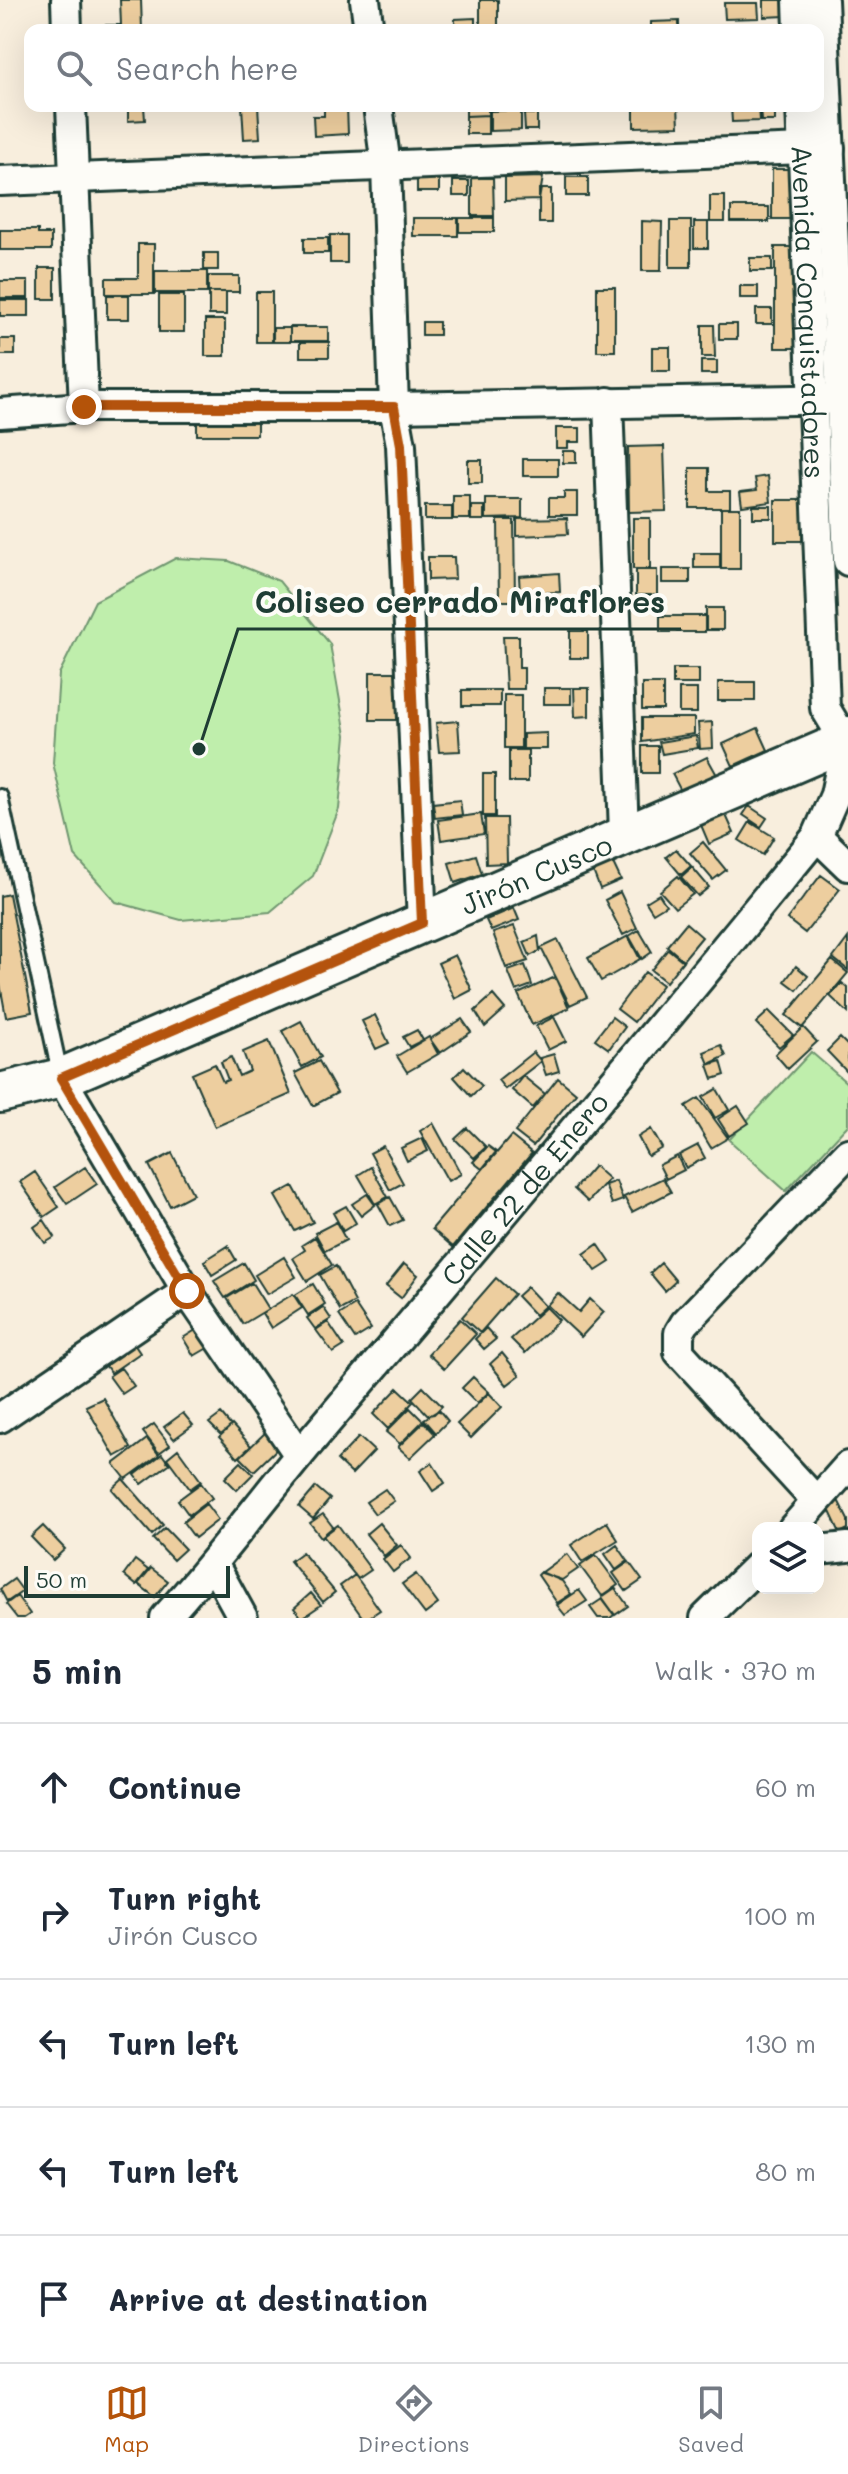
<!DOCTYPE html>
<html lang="en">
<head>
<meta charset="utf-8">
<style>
	body { margin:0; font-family:Mali,sans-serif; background:#f2f2f3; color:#1f2937 }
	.controls { position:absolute; right:24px; bottom:24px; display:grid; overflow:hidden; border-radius:16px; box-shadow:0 8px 32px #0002 }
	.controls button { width:72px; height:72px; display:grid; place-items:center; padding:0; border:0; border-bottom:2px solid #e0e1e3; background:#fff; color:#1f2937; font:40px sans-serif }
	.scale { position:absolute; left:24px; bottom:20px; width:206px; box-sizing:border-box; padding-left:8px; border:4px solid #1f3d34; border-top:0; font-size:22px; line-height:28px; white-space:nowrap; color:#1f3d34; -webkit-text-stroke:6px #fdfcf7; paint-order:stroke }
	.stop { position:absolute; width:24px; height:24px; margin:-18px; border:6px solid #b45309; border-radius:50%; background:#fff }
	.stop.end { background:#b45309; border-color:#fff; box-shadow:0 2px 8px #0008 }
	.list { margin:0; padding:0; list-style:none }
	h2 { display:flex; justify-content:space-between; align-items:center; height:104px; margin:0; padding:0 32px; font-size:34px }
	h2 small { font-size:26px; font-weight:400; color:#747a83 }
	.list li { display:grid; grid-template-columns:52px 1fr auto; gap:24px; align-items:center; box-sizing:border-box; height:128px; padding:0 32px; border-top:2px solid #e0e1e3 }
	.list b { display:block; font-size:30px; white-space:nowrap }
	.list p { margin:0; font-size:26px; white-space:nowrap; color:#747a83 }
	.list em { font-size:26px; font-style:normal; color:#747a83 }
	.icon { flex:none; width:44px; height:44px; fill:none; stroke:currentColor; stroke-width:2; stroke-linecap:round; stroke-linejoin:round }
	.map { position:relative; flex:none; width:848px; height:1618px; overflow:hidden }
	.search { position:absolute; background:#fff; box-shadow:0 8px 32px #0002; left:24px; right:24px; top:24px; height:88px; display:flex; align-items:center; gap:20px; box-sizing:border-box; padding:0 28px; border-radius:16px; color:#747a83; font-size:30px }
	.sheet { height:744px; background:#fff }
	nav { display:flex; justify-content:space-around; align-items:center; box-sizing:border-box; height:112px; border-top:2px solid #e0e1e3; background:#fff; font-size:22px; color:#747a83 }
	nav a { display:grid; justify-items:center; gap:4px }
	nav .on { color:#b45309 }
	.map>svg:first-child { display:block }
</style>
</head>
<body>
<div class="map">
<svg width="848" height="1618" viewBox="0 0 848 1618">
	<rect width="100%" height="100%" fill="#f8eedd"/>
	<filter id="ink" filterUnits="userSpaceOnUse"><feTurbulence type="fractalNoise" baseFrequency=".0125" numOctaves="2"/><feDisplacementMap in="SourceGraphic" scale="16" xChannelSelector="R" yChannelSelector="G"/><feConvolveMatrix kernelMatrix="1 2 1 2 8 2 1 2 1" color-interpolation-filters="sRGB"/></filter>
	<g filter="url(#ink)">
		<path fill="#bfeeac" stroke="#6f9670" stroke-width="2" d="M176,558l53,3 50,20 51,63 16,91 -7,74 -26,67 -43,36 -89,8 -65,-18 -41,-46 -22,-93 6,-89 36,-73z
			M811,1052l37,32v41l-62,66 -57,-51z"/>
		<path fill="#edce9f" stroke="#1f3d34" stroke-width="2" d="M120,0h21l1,30h-35l-1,-5h15z
			M480,0h18v30h-18z
			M764,0h21l1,16 -22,1z
			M724,3h34l1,15 -34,1z
			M475,18v12h-20v-11z
			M679,21v9h-28v-8z
			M128,106h16l1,14 -17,1z
			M242,106h16l2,32 -16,1z
			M347,106l1,28 -34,2 -1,-20h11v-8z
			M466,106h22v9l-22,1z
			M634,106h44l1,20 -45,1z
			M731,106h27l1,15 -27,1z
			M760,106h27v6h-12v9h-14z
			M521,110v20l-31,1v-20z
			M524,114h13v16h-12z
			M488,115v19h-22v-18z
			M772,169h22v50h-22z
			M543,177l-4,23 -34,1v-23z
			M566,177h22v19h-22z
			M472,178h21l1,38h-22z
			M417,179h22v13h-22z
			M453,181h16v15h-16z
			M539,189h12v34h-12z
			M710,196h15v26h-15z
			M731,207h38v15h-38z
			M413,218h45v18h-45z
			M459,218h35v14h-35z
			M642,221l20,1 -1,49h-19z
			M670,221h21v46h-21z
			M694,222h14v26h-14z
			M0,230h38v4h13v16h-51z
			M330,235h17v28h-17z
			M304,238h24v15h-24z
			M138,244h16v50h-48v-16h32z
			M775,247h20v101h-20z
			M204,253h14v17h-14z
			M750,258h22v13h-22z
			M39,268h16v31h-16z
			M155,271h52v22h-52z
			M208,276h31v16h-31z
			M0,281h28v17h-28z
			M740,286h18v12h-18z
			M597,287h18v64h-18z
			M209,292h17v23h-17z
			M256,292h16v50h-16z
			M107,295h22v24h-22z
			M159,295h25v37h-25z
			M0,300h29v16h-29z
			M756,309h16v15h-16z
			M205,320h20v36h-20z
			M422,322h17v13h-17z
			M719,324h18v15h-18z
			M702,325h12l1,32h-13z
			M290,327h38v14h-38z
			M273,328h17v14h-17z
			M0,339h15v16h-15z
			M300,342h29v15h-29z
			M652,347h18v24h-18z
			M701,361h16v13h-16z
			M197,417h60v18h-60z
			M556,428h24v14h-12v6h-12z
			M664,446l2,65 -37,1 -1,-65z
			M563,451h13v12h-13z
			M523,459h35v17h-35z
			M468,460h14v23h-14z
			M690,468h19v23h21v17h-40z
			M768,476l3,26 -29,4 -2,-14 17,-2 -2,-12z
			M564,492h13v23h-28v-17h15z
			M453,496h17v23h-17z
			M486,499h36v19l-36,1z
			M775,500h27v41h-27z
			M425,506h27v14h-27z
			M471,506h13v14h-13z
			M753,506h18v12h-18z
			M721,508h19v61h-19z
			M567,518l1,16 -51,2v-17z
			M633,518h17v51h-17z
			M498,520h16l1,81h-16z
			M694,553h26v15h-26z
			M428,557h26l1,22 -27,1z
			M662,569h28v14h-28z
			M636,570h21v25h-21z
			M559,573l1,19 -40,2 -1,-18z
			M706,608h17v22h-17z
			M660,616h45v16h-45z
			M570,631h18v27h-18z
			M503,636h16v32h5v21h-18z
			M673,669h26v15h-26z
			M370,672h33v48h-33z
			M718,682h37v19h-37z
			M642,684h21v26h-21z
			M544,688h27v16h-27z
			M574,688h15v28l-14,1z
			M679,689h18v24h-18z
			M462,690h38v16h-38z
			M504,695h17v53h-17z
			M642,718h52v16l-52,8z
			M458,721l2,30 -21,1 -3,-29z
			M712,722l1,26 -13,1 -2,-26z
			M758,728l10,22 -35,16 -10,-22z
			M547,733v16h-24v-15z
			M696,736l2,12 -36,6 -3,-12z
			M642,746h16v27h-16z
			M509,750h19v32h-19z
			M707,757l10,18 -35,18 -10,-19z
			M483,774h12v42h-12z
			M460,800l2,15 -27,3 -2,-15z
			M749,806l18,12 -6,9 -18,-12z
			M725,813l9,20 -25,11 -8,-19z
			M481,814l3,20 -43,6 -3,-20z
			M485,818h21l1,45 -21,1z
			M750,822l24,15 -11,18 -24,-15z
			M703,842l23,28 -13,10 -23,-27z
			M676,849l15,17 -10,9 -15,-18z
			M476,855l6,19 -27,9 -6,-20z
			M613,863l8,17 -21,9 -7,-18z
			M692,867l17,20 -11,9 -17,-19z
			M821,875l19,14 -35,44 -18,-14z
			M678,876l15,18 -18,14 -15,-17z
			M620,892l17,36 -14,7 -18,-35z
			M9,894l23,118 -26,5 -6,-33v-88z
			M659,894l7,11 -13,8 -7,-11z
			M514,908l5,12 -28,11 -5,-11z
			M686,923l16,14 -19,23 -16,-14z
			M514,926l14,35 -22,7 -13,-35z
			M639,930l13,22 -10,7 -13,-23z
			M538,936l2,15 -10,5 -6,-14z
			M628,936l12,23 -39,22 -13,-23z
			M848,938v32l-15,-12z
			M558,940l29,57 -17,8 -29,-57z
			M668,949l15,12 -17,21 -15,-12z
			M455,955l17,35 -17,9 -17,-36z
			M832,960l16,13 -46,55 -16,-13z
			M525,965l7,20 -16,6 -8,-20z
			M796,966l12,10 -11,14 -12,-9z
			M645,972l17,13 -28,37 -17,-13z
			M555,977l14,31 -37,17 -14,-31z
			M842,983l6,5v25l-18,-17z
			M493,995l12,14 -20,18 -10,-16z
			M769,1011l24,24 -14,12 -23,-24z
			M375,1015l14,28 -13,6 -14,-28z
			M554,1017l12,24 -18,9 -12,-24z
			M612,1017l13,10 -16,22 -14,-10z
			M462,1019l9,13 -31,21 -10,-14z
			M301,1021l20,36 -19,10 -20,-36z
			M803,1027l14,15 -29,27 -13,-15z
			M417,1030l6,10 -14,7 -6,-10z
			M429,1037l9,17 -31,18 -10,-16z
			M840,1038l8,8v27l-21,-22z
			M269,1041l22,53 -76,33 -23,-53 23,-10 8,18 5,-2 -7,-18 10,-5 8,19 11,-5 -7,-19z
			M721,1045l5,11 -17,8 -5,-12z
			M533,1052l8,9 -36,28 -7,-9z
			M554,1054l5,17 -13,4 -6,-17z
			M319,1061l18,32 -24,13 -18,-33z
			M721,1061l4,14 -12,4 -5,-14z
			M464,1067l18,19 -11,10 -17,-19z
			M523,1076l22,18 -12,14 -21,-18z
			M558,1078l18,15 -43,53 -18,-14z
			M717,1089l12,21 -14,8 -12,-21z
			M699,1098l29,40 -17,10 -25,-42z
			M738,1106l11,17 -20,13 -11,-17z
			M433,1123l28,51 -13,7 -28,-50z
			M467,1128l19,19 -12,11 -19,-19z
			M651,1129l11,19 -14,8 -10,-19z
			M511,1136l21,17 -79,94 -21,-18z
			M422,1138l6,13 -21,10 -6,-13z
			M698,1145l7,13 -19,10 -7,-13z
			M383,1146l20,37 -13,7 -20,-37z
			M488,1146l8,6 -14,17 -9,-7z
			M172,1153l21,41 -23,12 -21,-41z
			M677,1156l7,14 -18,9 -7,-14z
			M594,1166l15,13 -21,23 -14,-13z
			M85,1167l12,17 -30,20 -12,-17z
			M371,1167l17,30 -13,7 -17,-29z
			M35,1172l24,35 -15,10 -24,-35z
			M663,1178l8,14 -39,20 -8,-15z
			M616,1181l7,19 -11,4 -7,-19z
			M293,1186l20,36 -18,9 -20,-35z
			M367,1194l8,11 -14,11 -9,-12z
			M390,1197l13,23 -13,6 -12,-22z
			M346,1206l10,17 -13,8 -10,-18z
			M44,1220l11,17 -10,6 -11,-16z
			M336,1222l10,18 -21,11 -10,-18z
			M315,1237l17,28 -25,16 -14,-23 12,-8 -3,-5z
			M598,1244l12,18 -14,9 -12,-17z
			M228,1246l8,14 -24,15 -8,-14z
			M284,1257l12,20 -29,17 -12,-19z
			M244,1263l10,17 -29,18 -11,-17z
			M661,1263l15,18 -11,10 -15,-18z
			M404,1264l14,11 -17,23 -15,-12z
			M336,1266l19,36 -15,8 -20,-35z
			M496,1278l18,16 -34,39 -18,-16z
			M252,1283l16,26 -25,15 -16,-26z
			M313,1284l12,20 -17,11 -13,-20z
			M527,1287l18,19 -10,9 -18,-19z
			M558,1293l21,19 11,-13 14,13 -23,25 -34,-32z
			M293,1294l9,14 -31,20 -9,-15z
			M355,1305l16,24 -16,10 -16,-24z
			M323,1307l8,12 -16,10 -8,-11z
			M546,1307l13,13 -34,33 -14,-14z
			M460,1319l16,15 -32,35 -16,-15z
			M328,1322l16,24 -11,7 -17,-23z
			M207,1323l11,19 -24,14 -11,-18z
			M486,1328l10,11 -12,10 -9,-10z
			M130,1338l10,15 -29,20 -10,-14z
			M502,1353l18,22 -13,10 -17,-21z
			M121,1368l13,18 -12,8 -13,-18z
			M473,1377l16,15 -12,11 -15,-15z
			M423,1387l19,19 -8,8 -6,1 -16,-17z
			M398,1388l15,14 -25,27 -15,-15z
			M489,1393l13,14 -31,31 -14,-14z
			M103,1398l28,50 -16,9 -29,-51z
			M410,1408l13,13 -23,23 -14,-12z
			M439,1410l9,11 -12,12 -12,-14z
			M183,1413l10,12 -19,14 -10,-12z
			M221,1414l10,12 -10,9 -12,-12z
			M424,1422l11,12 -25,24 -12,-11z
			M154,1424l16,21 -11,8 -16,-21z
			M232,1425l19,21 -13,12 -19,-21z
			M267,1431l14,14 -27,26 -14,-14z
			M359,1437l15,14 -22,23 -15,-14z
			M147,1439l12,16 -33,24 -12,-15z
			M178,1449l23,32 -11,8 -23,-31z
			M162,1454l7,10 -27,20 -7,-9z
			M241,1462l12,12 -16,16 -12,-12z
			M432,1463l13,20 -12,8 -13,-20z
			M123,1479l40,46 -11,10 -40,-46z
			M201,1483l11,15 -23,17 -11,-15z
			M316,1487l14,12 -17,20 -14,-12z
			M385,1489l9,12 -19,13 -9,-12z
			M838,1500l10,20v9l-8,4 -13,-28z
			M206,1504l12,16 -23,18 -12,-16z
			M323,1514l10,13 -12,10 -11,-14z
			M607,1522l11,18 -36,22 -11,-17z
			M379,1523l18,22 -13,11 -18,-22z
			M338,1525l33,45 -13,9 -35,-43z
			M43,1526l22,23 -12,11 -22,-23z
			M165,1528l20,21 -12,11 -20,-21z
			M401,1545l10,13 -18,14 -10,-13z
			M617,1545l11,16 -12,9 -11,-16z
			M302,1552l33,40 -12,10 -33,-41z
			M567,1554l11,15 -16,11 -21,-7z
			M596,1555l22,30 -16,11 -22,-30z
			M135,1560l13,10 -12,15 -12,-10z
			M629,1562l13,18 -16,11 -13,-18z
			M151,1568l17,13 -13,16 -17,-13z
			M541,1572l21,9 9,13 -14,9 -19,-28z
			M416,1574l22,30 -13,10 -23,-30z
			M355,1575l25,35 -12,8h-5l-23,-32z
			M14,1579l9,12 -16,11 -7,-13z
			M615,1588l13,18 -13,9 -13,-18z
			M579,1590l8,11 -22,14 -8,-10z
			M311,1593l10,12 -19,13 -8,-10z
			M17,1596l13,18 -6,4h-7l-11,-14z
			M602,1599l12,16 -4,3h-12l-8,-11z"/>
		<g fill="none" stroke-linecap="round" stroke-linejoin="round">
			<defs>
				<path id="lane" d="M0,797l61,281"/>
				<g id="street">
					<path d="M66,0l1,30"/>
					<path d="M365,0l4,30"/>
					<path d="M798,0l1,30"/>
					<path d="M823,0l25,561"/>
					<path d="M71,106l13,301"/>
					<path d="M378,106l8,60 8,241 7,38 21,478"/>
					<path id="s1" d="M801,106l24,602 20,33"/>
					<path d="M0,181l830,-33"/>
					<path d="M608,402l16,431"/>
					<path d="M0,413l84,-6h310l454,-8"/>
					<path d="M817,836l31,30"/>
					<path d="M61,1078l126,213 112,164"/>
					<path d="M0,1418l187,-127"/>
					<path d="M816,1501l-137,-149v-19l6,-10 163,-170"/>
					<path d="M793,1528l55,-62"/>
					<path d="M818,1550l30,-3"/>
					<path d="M214,1565l29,53"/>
					<path id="s2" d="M165,1618c52,-57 97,-119 147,-178 170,-200 339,-401 505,-604l18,-41 13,-64"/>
					<path d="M705,1618l53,-52"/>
				</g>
				<g id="secondary">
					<path id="s3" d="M0,1093l61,-15 787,-338"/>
				</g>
			</defs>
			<use href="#lane" stroke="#1f3d34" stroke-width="20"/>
			<use href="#street" stroke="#1f3d34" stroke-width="34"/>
			<use href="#secondary" stroke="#1f3d34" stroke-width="44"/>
			<use href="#lane" stroke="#fdfcf7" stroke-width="14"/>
			<use href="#street" stroke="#fdfcf7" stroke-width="28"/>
			<use href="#secondary" stroke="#fdfcf7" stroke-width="38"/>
		</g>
	</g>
	<g fill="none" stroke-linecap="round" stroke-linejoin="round" filter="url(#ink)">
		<path stroke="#b45309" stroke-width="10" d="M84,407h310l7,38 21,478 -361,155 126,213"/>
	</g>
	<g text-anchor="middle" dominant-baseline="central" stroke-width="8" stroke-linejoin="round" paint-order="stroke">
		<g font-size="28" fill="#1f3d34" stroke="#fdfcf7">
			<text stroke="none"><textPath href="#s1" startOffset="206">Avenida Conquistadores</textPath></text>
			<text stroke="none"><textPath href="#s3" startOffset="580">Jirón Cusco</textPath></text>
			<text stroke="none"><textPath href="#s2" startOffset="560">Calle 22 de Enero</textPath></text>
		</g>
	</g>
	<path fill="none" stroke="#1f3d34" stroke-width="3" d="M199 749L238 629H681"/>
	<circle fill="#1f3d34" stroke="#fdfcf7" stroke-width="3" cx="199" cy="749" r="8"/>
	<g font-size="30" text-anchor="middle" font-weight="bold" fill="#1f3d34" stroke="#fdfcf7" stroke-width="8" stroke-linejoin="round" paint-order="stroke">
		<text x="460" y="613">Coliseo cerrado Miraflores</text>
	</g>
</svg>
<div class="controls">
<button><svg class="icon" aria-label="layers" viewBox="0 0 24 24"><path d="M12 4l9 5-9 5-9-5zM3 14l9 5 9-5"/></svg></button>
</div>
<div class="scale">50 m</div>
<div class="stop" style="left:187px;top:1291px"></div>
<div class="stop end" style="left:84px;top:407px"></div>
<div class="search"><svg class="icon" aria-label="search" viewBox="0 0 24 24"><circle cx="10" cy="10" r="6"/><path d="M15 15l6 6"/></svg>Search here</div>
</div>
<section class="sheet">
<h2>5 min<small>Walk · 370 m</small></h2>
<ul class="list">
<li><svg class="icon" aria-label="ahead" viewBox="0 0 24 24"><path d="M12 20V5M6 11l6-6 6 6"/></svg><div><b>Continue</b></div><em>60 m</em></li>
<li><svg class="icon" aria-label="right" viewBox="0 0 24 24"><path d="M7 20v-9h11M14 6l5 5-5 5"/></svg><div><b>Turn right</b><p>Jirón Cusco</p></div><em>100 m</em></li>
<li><svg class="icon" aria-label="left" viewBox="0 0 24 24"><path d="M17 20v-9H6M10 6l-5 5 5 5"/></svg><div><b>Turn left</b></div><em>130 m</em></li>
<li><svg class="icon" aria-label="left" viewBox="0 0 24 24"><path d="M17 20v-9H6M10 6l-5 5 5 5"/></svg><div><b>Turn left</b></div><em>80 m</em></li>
<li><svg class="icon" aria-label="arrive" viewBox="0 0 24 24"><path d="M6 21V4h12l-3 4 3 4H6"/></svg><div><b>Arrive at destination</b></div></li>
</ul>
</section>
<nav>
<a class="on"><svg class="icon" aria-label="map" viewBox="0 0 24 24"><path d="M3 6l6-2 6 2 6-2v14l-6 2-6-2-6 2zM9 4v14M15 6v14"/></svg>Map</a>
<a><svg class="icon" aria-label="directions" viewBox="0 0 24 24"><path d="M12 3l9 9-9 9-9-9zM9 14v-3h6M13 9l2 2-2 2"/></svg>Directions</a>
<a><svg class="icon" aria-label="saved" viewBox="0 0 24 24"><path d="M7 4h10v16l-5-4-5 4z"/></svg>Saved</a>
</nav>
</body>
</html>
